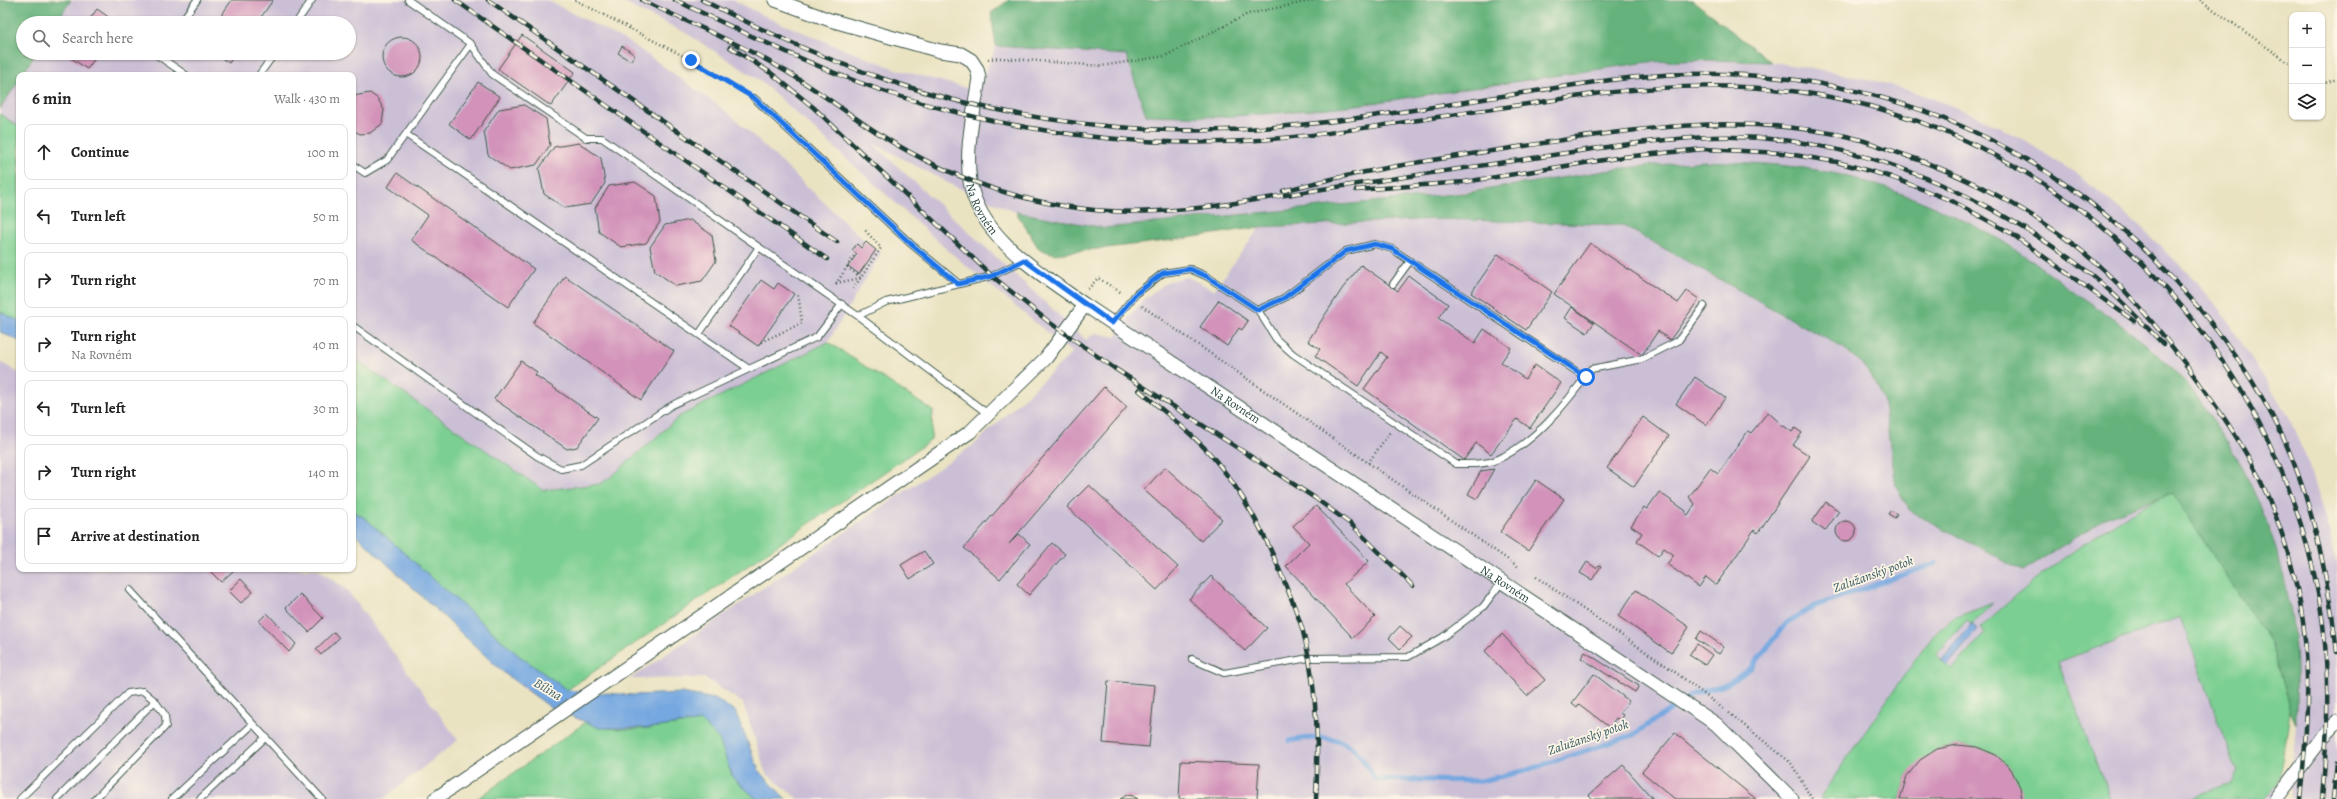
<!DOCTYPE html>
<html lang="en">
<head>
<meta charset="utf-8">
<style>
	body { margin:0; font-family:Alegreya,serif; background:#f6f6f6; color:#222 }
	.controls { position:absolute; right:12px; top:12px; display:grid; overflow:hidden; border-radius:8px; box-shadow:0 1px 3px #0004 }
	.controls button { width:36px; height:36px; display:grid; place-items:center; padding:0; border:0; border-bottom:1px solid #e0e0e0; background:#fff; color:#222; font:20px sans-serif }
	.stop { position:absolute; width:12px; height:12px; margin:-9px; border:3px solid #1a73e8; border-radius:50%; background:#fff }
	.stop.end { background:#1a73e8; border-color:#fff; box-shadow:0 1px 4px #0008 }
	.list { margin:0; padding:0; list-style:none }
	h2 { display:flex; justify-content:space-between; align-items:center; height:52px; margin:0; padding:0 16px; font-size:17px }
	h2 small { font-size:13px; font-weight:400; color:#767676 }
	.list li { display:grid; grid-template-columns:26px 1fr auto; gap:12px; align-items:center; box-sizing:border-box; height:56px; margin:0 8px 8px; padding:0 8px; border:1px solid #e0e0e0; border-radius:8px }
	.list b { display:block; font-size:15px; white-space:nowrap }
	.list p { margin:0; font-size:13px; white-space:nowrap; color:#767676 }
	.list em { font-size:13px; font-style:normal; color:#767676 }
	.icon { flex:none; width:22px; height:22px; fill:none; stroke:currentColor; stroke-width:2; stroke-linecap:round; stroke-linejoin:round }
	.map { position:relative; flex:none; width:2337px; height:799px; overflow:hidden }
	.search { position:absolute; background:#fff; box-shadow:0 1px 3px #0004; left:16px; top:16px; width:340px; height:44px; display:flex; align-items:center; gap:10px; box-sizing:border-box; padding:0 14px; border-radius:22px; color:#767676; font-size:15px }
	.panel { position:absolute; background:#fff; box-shadow:0 1px 3px #0004; left:16px; top:72px; width:340px; height:500px; border-radius:8px }
	.map>svg:first-child { display:block }
</style>
</head>
<body>
<div class="map">
<svg width="2337" height="799" viewBox="0 0 2337 799">
	<rect width="100%" height="100%" fill="#fcf5e5"/>
	<filter id="ink" filterUnits="userSpaceOnUse"><feTurbulence type="fractalNoise" baseFrequency=".025" numOctaves="2"/><feDisplacementMap in="SourceGraphic" scale="8" xChannelSelector="R" yChannelSelector="G"/><feConvolveMatrix kernelMatrix="1 2 1 2 8 2 1 2 1" color-interpolation-filters="sRGB"/></filter>
	<filter id="wash" filterUnits="userSpaceOnUse"><feTurbulence type="fractalNoise" baseFrequency=".012" numOctaves="4" result="noise"/><feDisplacementMap in="SourceGraphic" scale="16" xChannelSelector="R" yChannelSelector="G"/><feGaussianBlur stdDeviation="0.9" result="paint"/><feColorMatrix in="noise" values="0 0 0 0 0 0 0 0 0 0 0 0 0 0 0 0 0 1.4 0 .05"/><feComposite in="paint" operator="in"/></filter>
	<g filter="url(#wash)">
		<rect width="100%" height="100%" fill="#eae3c2"/>
		<path fill="#cbbfd5" d="M71,0h476l85,44 98,70 136,128 15,11 -53,89 -148,74 -69,61 -11,7 -57,6 -190,-132v-283h-331l14,-22h313v-30h-293z
			M617,0h116l38,19 75,31 53,20 79,21 18,-45 130,9 21,60 73,2 69,-5 76,-8 283,-42 62,-2 61,2 58,9 51,11 49,15 46,18 47,24 58,37 60,50 57,56 26,32 65,101 21,51 16,47 12,52v234h-47l6,-75 -1,-62 -1,-26 -9,-56 -15,-51 -85,-148 -29,-29 -33,-25 -120,-85 -56,-30 -60,-24 -343,-7 -114,16 -326,31 -88,-16 -62,-26 -83,-44 215,198 9,-7 21,4 12,-19 15,-18 26,-19 18,-4 27,13 46,-63 178,-8 184,6 223,124 17,15 14,19 7,15 13,88 126,85 85,-54 65,-24 118,218 -7,50 -8,38h-1477l-32,-26 -23,-70 -38,-25 -75,1 346,-236 96,-90 -127,-105 -184,-167 -75,-48z
			M19,80v47l-19,-13v-5z
			M0,362l19,11v196h299l29,21 111,150 -75,59h-383z"/>
		<path fill="#7ccf92" stroke="#4e8663" d="M0,114l19,13v194l-19,-9z
			M828,342l105,69 -2,29 -364,250 -49,-35 -152,-136 -13,-8v-153l190,132 57,-6 11,-7 69,-61z
			M2172,493l99,150 19,68 -7,50 -5,23 -14,15h-77l44,-16 6,-12 -57,-154 -122,45 52,137h-88l-26,-44 -19,-8 -20,-2 -20,4 -30,27 -7,23h-79v-3l93,-135 20,-26 17,-16 42,-16 -21,21 -5,-4 -31,35 16,15 33,-37 -4,-6c42,-39 86,-74 135,-104 19,-12 35,-22 56,-30z
			M701,721l18,18 14,39 24,21h-280l109,-77c35,14 78,4 115,-1z"/>
		<path fill="#65b27c" stroke="#427858" d="M0,0h71l-15,23h-33v30h13l-14,22h-3v5l-19,29z
			M1009,0h683l79,62 -61,-2 -62,2 -283,42 -76,8 -69,5 -74,-2 -20,-60 -130,-9 -5,-33z
			M1705,161c44,2 89,3 132,13 58,14 113,37 165,67 23,14 45,31 67,47 40,28 81,55 114,92 9,10 17,22 25,33 47,66 78,143 86,224 3,28 2,58 2,87l-6,-13 -19,-68 -99,-150 -65,24 -84,54 -113,-60 -14,-25 -13,-88 -7,-15 -14,-19 -17,-15 -223,-124 -184,-6 -178,8 -86,13 -120,14 -15,-5 -23,-37 88,16 361,-35 159,-25z"/>
		<path fill="#74a7e0" stroke="#4a728a" d="M0,312l19,9v20l-19,-9z
			M353,511l13,8 152,136 49,35 66,5 49,-2 33,6 20,12 21,52 3,3 -1,4 28,29h-29l-24,-21 -14,-39 -18,-18 -51,7h-50l-50,-21 -46,-34 -151,-141z
			M1972,624l6,5 -31,37 -6,-5z"/>
		<g fill="none" stroke-linecap="round" stroke-linejoin="round">
			<path stroke="#74a7e0" stroke-width="5" d="M1289,741c21,-4 49,-7 66,9 8,8 14,20 20,29l106,2 43,-10 109,-36 60,-41 35,-10 24,-17 34,-44 29,-17 121,-43"/>
		</g>
		<g id="blocks">
			<path fill="#d292b9" d="M232,0h41l-16,23h-41z
				M97,9l20,14h-30z
				M522,35l53,37 -24,34 -53,-37z
				M382 57a20 20 0 1 1 40 0a20 20 0 1 1-40 0Z
				M622,46l13,9 -5,6 -12,-8z
				M64,53h35l-12,16z
				M214,53h22l-7,10z
				M478,82l22,15 -29,43 -22,-16z
				M370,93l8,6 6,11 -2,14 -12,9 -10,1 -7,-4v-34z
				M524,105l22,14 4,26 -14,20 -26,5 -22,-15 -4,-24 15,-22z
				M579,143l22,15 4,25 -14,21 -26,4 -21,-14 -5,-25 15,-22z
				M397,173l137,96 -26,38 -97,-67 17,-25 -40,-28z
				M635,182l21,14 4,26 -14,21 -25,4 -22,-15 -4,-24 14,-22z
				M690,220l22,15 4,26 -14,20 -26,5 -21,-15 -5,-24 15,-22z
				M866,242l10,8 -17,24 -11,-8 9,-12 -5,-4 5,-6 4,4z
				M1590,243l88,60 9,-12 12,8 -29,41 -12,-9 -16,24 -88,-61z
				M1498,254l54,38 -26,38 -55,-37z
				M1361,265l37,26 11,-15 39,28 -10,14 37,25 9,-14 27,19 -10,14 24,17 10,-14 26,18 -31,45 -13,-9 -26,35 -15,-11 -12,17 -100,-71 23,-32 -6,-5 -23,34 -43,-30 5,-7 -12,-8 34,-52z
				M565,276l109,75 -33,49 -108,-77z
				M761,280l13,9 4,-6 16,11 -36,52 -29,-20z
				M1219,300l29,21 -6,9 -3,-2 -12,18 -27,-19z
				M1572,307l22,16 -7,10 -22,-15z
				M521,361l16,11 -2,3 63,43 -21,29 -10,2 -73,-50z
				M1695,377l30,21 -19,27 -30,-21z
				M1104,387l23,20 -118,137 10,-10 11,10 -30,35 -36,-31z
				M1768,412l13,12 1,3 2,-1 8,6 3,-4 7,5 -9,12 17,11 -52,77 -4,-3 -38,55 -10,-8 -7,10 -32,-23 7,-9 -10,-7 -6,8 -21,-15 5,-8 -11,-7 13,-19 3,2 12,-17 27,19 -1,2 3,2 7,-11 -6,-7 21,-29 8,6 30,-43 3,2z
				M1643,417l26,19 -35,51 -27,-19z
				M1165,467l57,52 -21,22 -57,-51z
				M1494,469l-17,30 -9,-5 13,-23z
				M1536,480l28,19 -36,52 -28,-19z
				M1089,485l89,82 -21,23 -90,-83z
				M1826,502l13,9 -14,20 -13,-9z
				M1316,506l53,55 -25,23 31,33 -22,21 -67,-72 23,-23 -16,-17z
				M1891,510l6,4 -2,4 -7,-4z
				M1836 531a10 10 0 1 1 20 0a10 10 0 1 1-20 0Z
				M1052,543l13,11 -36,41 -12,-11z
				M924,551l9,13 -23,15 -9,-14z
				M1587,562l9,6 3,-3 2,1 -9,14 -12,-7z
				M212,569h19l2,2 -12,11 -11,-11z
				M1211,576l56,52 -22,23 -56,-52z
				M241,579l12,13 -12,11 -12,-12z
				M1636,590l53,37 -18,26 -53,-37z
				M300,594l23,24 -14,14 -23,-24z
				M267,613l29,31 -7,8 -30,-31z
				M1400,626l12,11 -12,12 -11,-11z
				M1701,631l23,16 -5,7 -23,-15z
				M334,632l5,6 -18,17 -5,-6z
				M1502,634l43,46 -18,16 -42,-45z
				M1697,644l15,11 -7,10 -16,-10z
				M1585,652l54,34 -4,6 -54,-34z
				M1594,674l35,27 -9,12 3,2 -3,5 -4,-2 -3,4 3,2 -2,3 -3,-2 -2,2 -30,-23 -2,3 -5,-4z
				M1108,681l47,4 -6,62 -46,-4z
				M1675,733l81,66h-81l-33,-27z
				M1957,745l20,2 19,8 15,14 9,18 2,12h-122l7,-23 13,-16 17,-11z
				M1181,761l78,3 -2,35h-78z
				M1623,765l30,34h-60l-4,-4z
				M1127,795l6,1 5,3h-18z"/>
		</g>
	</g>
	<g filter="url(#ink)">
		<use href="#blocks" fill-opacity="0" stroke="#3d5649" stroke-width="1"/>
		<g fill="none" stroke-linecap="round" stroke-linejoin="round">
			<defs>
				<path id="lane" d="M408,0l63,44 21,30 94,64h16l256,178 130,98
					M180,23l17,-23
					M296,23l16,-23
					M159,53l-2,2 29,20
					M259,75l16,-22
					M754,98l157,146 47,39
					M407,135l342,234 68,-32 25,-33
					M353,165l12,8 22,-13 84,-116
					M1393,284l17,-23
					M1258,310l26,-12 62,-47 29,-7 17,5 193,128
					M858,316l28,-14 106,-26 32,-16
					M1112,323l24,-29 27,-21 27,-4 16,7 52,34 18,29 17,15 163,110c13,0 28,1 40,-4 39,-17 71,-57 95,-91l51,-10 36,-18 26,-35
					M353,326l184,130 24,13 20,-4 91,-60 77,-36
					M699,334l60,-87
					M130,590l192,209
					M1192,659l32,14 85,-15 99,-1 35,-20 40,-30 18,-24
					M20,799l108,-106 15,-2 12,10
					M57,799l98,-98 10,14 1,11 -71,73
					M172,799l81,-75
					M200,799l66,-62"/>
				<g id="street">
					<path id="s1" d="M775,0l55,20 110,31 21,3 10,6 6,9 2,9c-5,34 -14,70 -9,103 8,56 73,94 115,124l631,419 76,75"/>
					<path d="M435,799l535,-367 76,-74 39,-53"/>
					<path d="M2276,799l51,-67 10,-10"/>
				</g>
			</defs>
			<use href="#lane" stroke="#3d5649" stroke-width="8"/>
			<use href="#street" stroke="#3d5649" stroke-width="15"/>
			<path stroke="#3d5649" stroke-width="2.5" stroke-dasharray="1 3" stroke-linecap="butt" d="M575,0l116,60 54,33
				M2200,0l92,65
				M988,59l13,-1 100,8 64,-10 83,-42 66,-14
				M2322,84l15,-5
				M847,267l13,10
				M836,283l25,-5
				M836,284l20,-31
				M853,289l28,-41 -17,-19
				M1088,289l10,-11 24,15
				M1142,306l378,262
				M761,342l41,-19 -4,-30
				M1368,463l22,-31
				M1536,577l135,92 54,41
				M1729,713l62,50 21,36"/>
			<use href="#lane" stroke="#fff" stroke-width="6"/>
			<use href="#street" stroke="#fff" stroke-width="13"/>
			<defs>
				<path id="rail" d="M455,0l372,259
					M488,0l349,242
					M642,0c46,23 96,42 140,69 38,22 72,50 110,73 59,35 124,59 193,67 82,10 164,-9 245,-21 67,-10 135,-20 203,-30 60,-9 119,-19 180,-21 130,-4 255,48 359,123 34,24 62,54 91,84
					M675,0c53,25 106,51 160,73 118,48 260,73 387,69 68,-2 135,-13 203,-23 56,-9 113,-16 169,-25 77,-9 154,-12 231,2 252,47 448,251 494,502 12,66 9,134 3,201
					M702,0c62,31 125,61 191,82 80,27 168,42 252,47 129,8 257,-18 384,-37 52,-8 105,-17 158,-18 179,-4 338,57 465,183 49,49 92,104 124,166 35,68 52,153 61,229
					M730,47l41,26 42,34 179,169 57,46 65,46 201,130 37,27 61,61
					M1356,190l108,-8 159,-25 81,-8 78,4 55,9 54,15 61,24 57,31 125,89
					M1283,191c73,-20 148,-31 222,-42 118,-18 222,-38 341,-13 14,3 28,8 41,13 82,26 164,69 226,130 31,31 58,65 84,101 14,20 29,39 41,60 31,49 51,106 62,163 12,64 7,132 0,196
					M1139,390c24,21 51,41 72,65 26,30 46,64 62,100 10,23 21,48 29,73 15,55 17,114 14,171
					M2333,799l4,-37"/>
			</defs>
			<use href="#rail" stroke="#1f3d34" stroke-width="4.5"/>
			<use href="#rail" stroke="#fcf5e5" stroke-width="3" stroke-dasharray="9" stroke-linecap="butt"/>
		</g>
	</g>
	<g fill="none" stroke-linecap="round" stroke-linejoin="round" filter="url(#ink)">
		<path stroke="#1a73e8" stroke-width="5" d="M691,60l63,38 157,146 47,40 34,-8 32,-16 88,63 24,-29 27,-21 27,-4 16,7 52,34 26,-12 62,-47 29,-7 17,5 194,128"/>
	</g>
	<g text-anchor="middle" dominant-baseline="central" stroke-width="3.5" stroke-linejoin="round" paint-order="stroke">
		<g font-size="12" fill="#1f3d34" stroke="#fcf5e5">
			<text stroke="none"><textPath href="#s1" startOffset="360">Na Rovném</textPath></text>
			<text stroke="none"><textPath href="#s1" startOffset="684">Na Rovném</textPath></text>
			<text stroke="none"><textPath href="#s1" startOffset="1008">Na Rovném</textPath></text>
		</g>
		<g font-size="13" font-style="italic" fill="#395d68" stroke="#fcf5e5">
			<text transform="translate(1873 574) rotate(-20)">Zalužanský potok</text>
			<text transform="translate(548 689) rotate(31)">Bílina</text>
			<text transform="translate(1588 737) rotate(-19)">Zalužanský potok</text>
		</g>
	</g>
</svg>
<div class="controls">
<button>+</button>
<button>−</button>
<button><svg class="icon" aria-label="layers" viewBox="0 0 24 24"><path d="M12 4l9 5-9 5-9-5zM3 14l9 5 9-5"/></svg></button>
</div>
<div class="stop" style="left:1586px;top:377px"></div>
<div class="stop end" style="left:691px;top:60px"></div>
<div class="search"><svg class="icon" aria-label="search" viewBox="0 0 24 24"><circle cx="10" cy="10" r="6"/><path d="M15 15l6 6"/></svg>Search here</div>
<section class="panel">
<h2>6 min<small>Walk · 430 m</small></h2>
<ul class="list">
<li><svg class="icon" aria-label="ahead" viewBox="0 0 24 24"><path d="M12 20V5M6 11l6-6 6 6"/></svg><div><b>Continue</b></div><em>100 m</em></li>
<li><svg class="icon" aria-label="left" viewBox="0 0 24 24"><path d="M17 20v-9H6M10 6l-5 5 5 5"/></svg><div><b>Turn left</b></div><em>50 m</em></li>
<li><svg class="icon" aria-label="right" viewBox="0 0 24 24"><path d="M7 20v-9h11M14 6l5 5-5 5"/></svg><div><b>Turn right</b></div><em>70 m</em></li>
<li><svg class="icon" aria-label="right" viewBox="0 0 24 24"><path d="M7 20v-9h11M14 6l5 5-5 5"/></svg><div><b>Turn right</b><p>Na Rovném</p></div><em>40 m</em></li>
<li><svg class="icon" aria-label="left" viewBox="0 0 24 24"><path d="M17 20v-9H6M10 6l-5 5 5 5"/></svg><div><b>Turn left</b></div><em>30 m</em></li>
<li><svg class="icon" aria-label="right" viewBox="0 0 24 24"><path d="M7 20v-9h11M14 6l5 5-5 5"/></svg><div><b>Turn right</b></div><em>140 m</em></li>
<li><svg class="icon" aria-label="arrive" viewBox="0 0 24 24"><path d="M6 21V4h12l-3 4 3 4H6"/></svg><div><b>Arrive at destination</b></div></li>
</ul>
</section>
</div>
</body>
</html>
